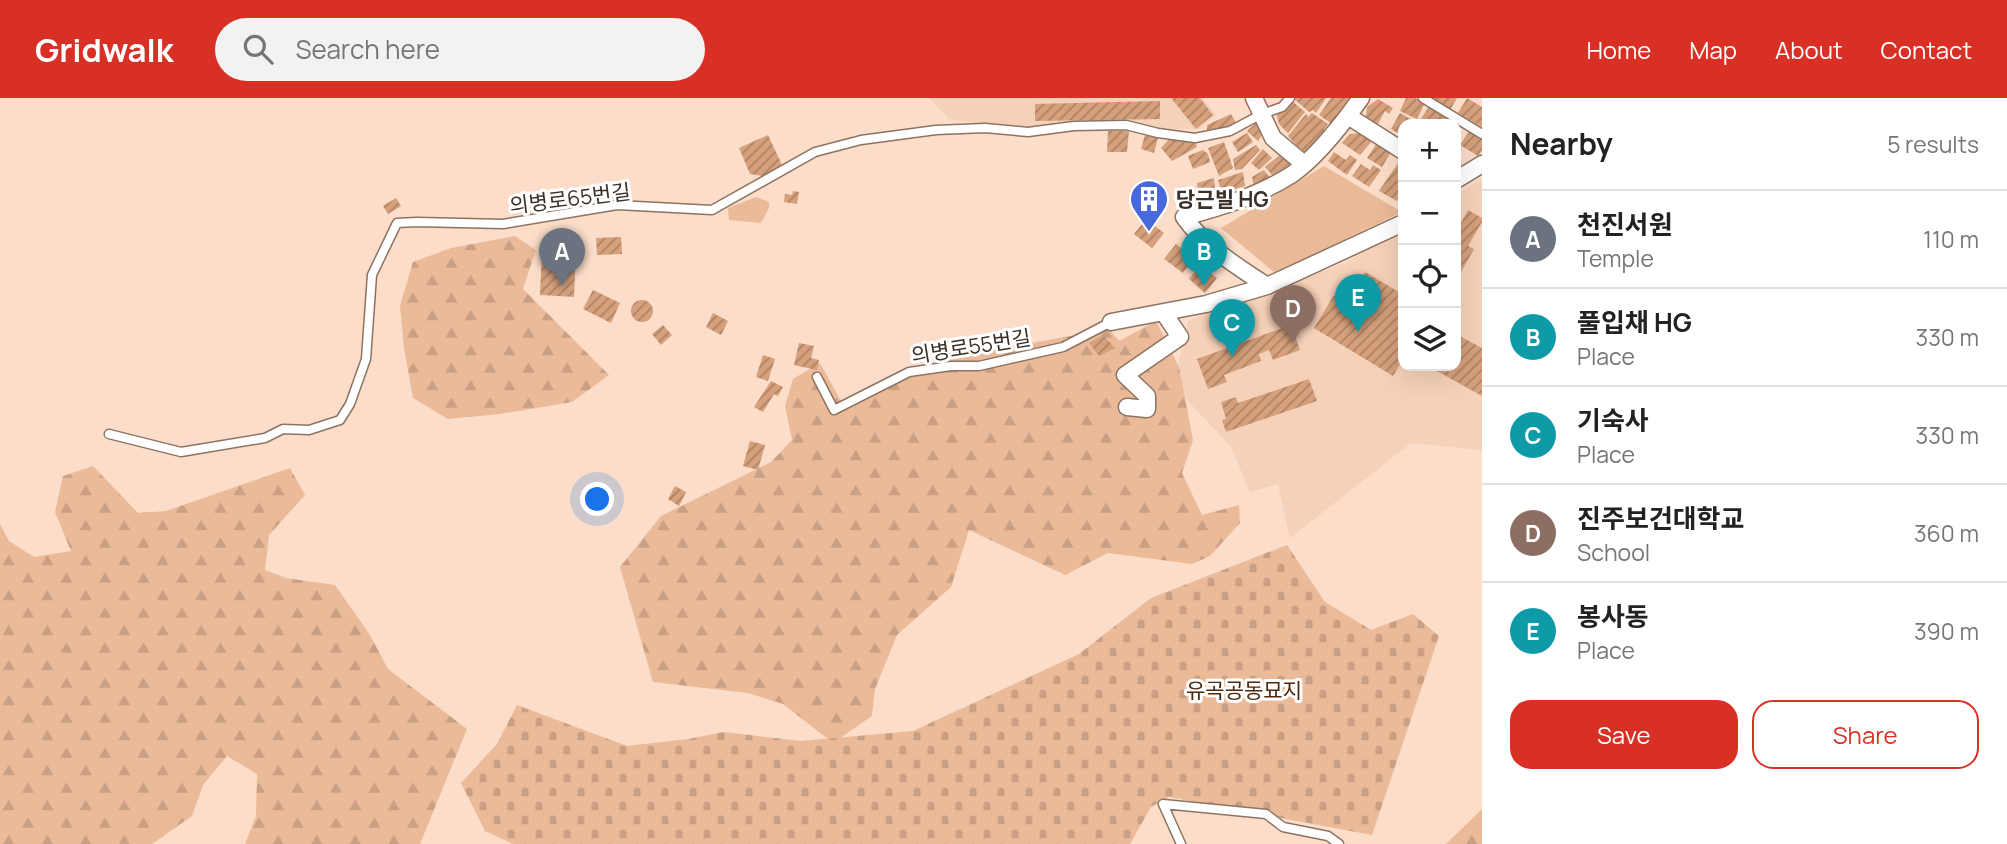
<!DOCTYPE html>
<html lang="en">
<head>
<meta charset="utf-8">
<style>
	body { margin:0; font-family:Manrope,"Noto Sans KR",sans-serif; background:#f2f2f2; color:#222 }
	.controls { position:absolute; right:21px; top:21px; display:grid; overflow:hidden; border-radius:14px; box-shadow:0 7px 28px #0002 }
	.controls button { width:63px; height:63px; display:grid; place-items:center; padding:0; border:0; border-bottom:2px solid #e0e0e0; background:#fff; color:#222; font:35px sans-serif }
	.you { position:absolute; left:598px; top:402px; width:24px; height:24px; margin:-18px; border:5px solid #fff; border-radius:50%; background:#1a73e8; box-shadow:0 0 0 10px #1a73e833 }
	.badge { display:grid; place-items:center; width:46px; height:46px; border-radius:50%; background:#d93025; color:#fff; font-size:23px; font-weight:700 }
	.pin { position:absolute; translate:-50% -58px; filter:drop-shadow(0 2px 4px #0008) }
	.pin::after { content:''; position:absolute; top:37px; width:24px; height:21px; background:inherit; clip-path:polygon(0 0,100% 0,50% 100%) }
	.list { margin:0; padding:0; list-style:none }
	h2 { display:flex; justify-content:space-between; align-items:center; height:91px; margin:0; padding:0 28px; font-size:30px }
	h2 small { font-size:23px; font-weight:400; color:#767676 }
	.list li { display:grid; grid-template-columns:46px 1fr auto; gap:21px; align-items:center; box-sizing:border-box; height:98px; padding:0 28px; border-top:2px solid #e0e0e0 }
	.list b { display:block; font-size:26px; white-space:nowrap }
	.list p { margin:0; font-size:23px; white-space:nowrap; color:#767676 }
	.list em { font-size:23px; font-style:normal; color:#767676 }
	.actions { display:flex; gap:14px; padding:21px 28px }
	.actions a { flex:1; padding:16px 0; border:2px solid #d93025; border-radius:21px; text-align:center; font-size:24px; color:#d93025 }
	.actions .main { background:#d93025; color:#fff }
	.icon { flex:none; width:38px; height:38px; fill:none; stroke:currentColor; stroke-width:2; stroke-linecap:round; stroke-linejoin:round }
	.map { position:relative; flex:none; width:1482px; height:746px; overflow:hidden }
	header { display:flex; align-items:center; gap:42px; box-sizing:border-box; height:98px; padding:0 35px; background:#d93025; color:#fff }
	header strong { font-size:33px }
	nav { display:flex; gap:38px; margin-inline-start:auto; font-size:24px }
	.search { width:490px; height:63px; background:#f2f2f2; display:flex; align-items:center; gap:18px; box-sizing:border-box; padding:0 24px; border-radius:38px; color:#767676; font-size:26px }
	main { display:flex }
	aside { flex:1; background:#fff }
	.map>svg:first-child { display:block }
</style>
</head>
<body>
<header>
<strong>Gridwalk</strong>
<div class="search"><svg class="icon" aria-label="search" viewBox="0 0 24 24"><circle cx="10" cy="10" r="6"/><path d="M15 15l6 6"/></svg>Search here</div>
<nav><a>Home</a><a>Map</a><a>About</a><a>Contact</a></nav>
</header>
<main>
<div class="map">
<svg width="1482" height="746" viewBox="0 0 1482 746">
	<defs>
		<pattern id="forest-firs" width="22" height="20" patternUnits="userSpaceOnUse" patternTransform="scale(1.75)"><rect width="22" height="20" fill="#ebba99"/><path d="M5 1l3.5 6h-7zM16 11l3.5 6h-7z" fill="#caa084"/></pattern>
		<pattern id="cemetery-stones" width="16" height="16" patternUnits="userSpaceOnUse" patternTransform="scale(1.75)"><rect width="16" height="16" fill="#ebba99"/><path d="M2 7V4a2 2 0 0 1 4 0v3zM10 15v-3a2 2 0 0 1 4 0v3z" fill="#caa084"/></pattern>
		<pattern id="building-hatch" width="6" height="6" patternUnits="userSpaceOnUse" patternTransform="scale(1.75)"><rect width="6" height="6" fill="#d5a07b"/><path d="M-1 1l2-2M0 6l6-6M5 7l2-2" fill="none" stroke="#ae8365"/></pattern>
	</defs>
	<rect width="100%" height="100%" fill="#fbddc9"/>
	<path fill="#f6d1b9" d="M929,0h274l13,17 -17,14h-177l-73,-10z
		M1482,81v271l-71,-7 -121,95 -12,-54 -28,8 -19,-45 -58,-62 16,-65 157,-57 57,-36v139h53v-171z"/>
	<path fill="url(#forest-firs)" d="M515,138l21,14 -13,39 86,86 -37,27 -72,12 -52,5 -35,-21 -9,-50 -4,-42 13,-44 38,-14z
		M1156,223l23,46 14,73 -11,33 20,42 37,-10 1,18 -30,33 -18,8 -84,-11 -43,22 -96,-45 -18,57 -54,48 -22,54 -3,27 -39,27 -50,-39 -35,-11 -95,-11 -33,-115 41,-51 110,-54 21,-22 -7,-34 8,-27 27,-16 22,40 23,-2 49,-28 28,-14 167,-30 10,12z
		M93,368l45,47 28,-2 124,-43 15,27 -36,40 -4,35 21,8 49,7 35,50 18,34 79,60 -47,115h-175l11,-28 1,-42 -30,-18 -24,29 -11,31 -40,28h-152v-320l9,17 25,16 37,-6 -16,-39 8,-36z
		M1482,711v35h-36z"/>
	<path fill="url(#cemetery-stones)" d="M1287,447l38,57 46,28 42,-16 26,22 -67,199 -203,-38 -18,10 -21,37h-617l-28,-13 -24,-48 36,-39 20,-39 110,41 61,-7 36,-7 77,9 112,-10 166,-77 72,-56z"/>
	<path fill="#ebba99" d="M1324,68l78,46 -127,61 -54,-45z
		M756,99l13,5v6l-8,15 -32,-3 -1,-12z"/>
	<path fill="url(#building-hatch)" d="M1171,0h29l13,17 -17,14z
		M1293,0h33l-10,15 -3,-3 -4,2z
		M1331,0h17l3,2 -19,24 -13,-9z
		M1406,0h9l10,5 -8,16 -17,-8z
		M1434,0h23l-7,12 -17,-10z
		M1467,0l15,9v20l-24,-14z
		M1378,1l15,9 -4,6 -4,-3 -7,13 -12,-7 1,-10z
		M1291,2l14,12 -17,21 -9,-9 -3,-12z
		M1160,3v18l-125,2v-17z
		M1430,7l18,11 -5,8h-21l-3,-2z
		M1312,15l16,11 -4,5 2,5 -20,19 -9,-7 -9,-10 18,-22 2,3z
		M1400,15l19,11h-16v12l-12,-7z
		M1231,16l5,9 -29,11v-9z
		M1258,23l9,7 -9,13 -11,-10z
		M1108,33h21l-2,21h-20z
		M1469,33l13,8v11l-4,6 -18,-11z
		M1247,35l6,9 -15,10 -6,-10z
		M1363,35l9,8 -12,14 -18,-12 8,-9z
		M768,37l14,30 -20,11 -12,-2 -11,-26z
		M1145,37l13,3 -4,15 -13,-4z
		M1171,39l24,4 2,6 -25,14 -11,-13z
		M1224,44l9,26 -14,8 -11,-28z
		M1377,45l14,9 -9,15 -15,-9z
		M1256,47l4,5 -18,19 -7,1 -2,-11z
		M1263,51l9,9 -13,12 -8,-7z
		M1203,52l5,4 2,8 -17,7 -5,-13z
		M1334,54l12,8 4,-5 7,5 -10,15 -19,-14z
		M1282,55l9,10 -18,13 -8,-9z
		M1403,58v35l-6,10 -18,-10z
		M1361,66l9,6 3,-5 8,5 -12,17 -17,-11z
		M1264,72l7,9 -17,8 -2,-10z
		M1243,74l2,14 -23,8 -4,-14z
		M1214,80l1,11 -7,3v6l-10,2 -1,-17z
		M793,93l6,1 -2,12 -13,-2 1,-8 7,1z
		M396,100l5,8 -13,8 -5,-8z
		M1468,112l14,8v4l-14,24 6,3 -18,32v-49z
		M1146,121l18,14 -12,15 -18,-14z
		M621,139l1,17 -25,1 -1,-17z
		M1176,146l18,14 -11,15 -19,-14z
		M542,154l34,1 -2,44 -34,-2z
		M1200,167l17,13 -12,15 -16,-14z
		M1365,174l34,20 4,-7v74l-10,17 -79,-48 20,-33 13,9z
		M593,192l27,13 -9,20 -28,-14z
		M631 213a11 11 0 1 1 22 0a11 11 0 1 1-22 0Z
		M713,215l15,8 -7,14 -15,-8z
		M663,227l9,10 -11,10 -9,-11z
		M1291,227l9,25 -27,10 -4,-10 -10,4 2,7 -37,14 3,7 -19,7 -11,-30z
		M1456,236l26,14v48l-54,-30h28z
		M1103,237l12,13 -16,8 -10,-13z
		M799,245l15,3 -3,12 8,2 -2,10 -23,-5z
		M763,257l12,4 -7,22 -12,-4z
		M1309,281l8,22 -91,31 -4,-12 4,-1 -5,-17 15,-5 2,6z
		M771,283l12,6 -5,9 -4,-2 -11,18 -9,-5z
		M750,343l15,4 -7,25 -15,-4z
		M675,388l11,6 -7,14 -11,-7z"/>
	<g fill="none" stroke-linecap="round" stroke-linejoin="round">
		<defs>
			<path id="lane" d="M1423,0l59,36
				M817,279l17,33 75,-38 42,-6h28l84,-19 48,-25
				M109,336l72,18 84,-14 18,-9 26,1 31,-10 10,-16 16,-45 6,-84 25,-52 20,-1 86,2 114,-19 95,5 103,-58 46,-12 75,-10 49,-2 43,4 46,-6 52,-1 32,8 37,5 35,-7 32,-17 20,-7 8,-9
				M1181,746l-18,-40 103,10 17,13 45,9 11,8"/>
			<path id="street" d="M1254,0l19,40 31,26
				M1348,18l55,35
				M1456,82l26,-16
				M1267,188c-29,-19 -62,-39 -83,-69 37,-10 74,-21 107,-42 24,-16 53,-53 70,-77
				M1111,224l95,-18 61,-18 136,-63
				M1127,309l20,2v-13l-22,-21 55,-38 -16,-24"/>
		</defs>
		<use href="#lane" stroke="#8d7361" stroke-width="11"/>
		<use href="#street" stroke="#8d7361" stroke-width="19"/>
		<use href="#lane" stroke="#fff" stroke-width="8"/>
		<use href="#street" stroke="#fff" stroke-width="16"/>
	</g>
	<defs>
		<symbol id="building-pin" viewBox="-11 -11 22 30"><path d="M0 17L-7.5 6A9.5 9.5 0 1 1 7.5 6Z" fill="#4869dc" stroke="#fff"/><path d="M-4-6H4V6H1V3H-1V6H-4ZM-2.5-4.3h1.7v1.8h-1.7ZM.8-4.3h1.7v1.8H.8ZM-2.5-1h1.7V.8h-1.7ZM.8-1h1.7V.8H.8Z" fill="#fff"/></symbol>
	</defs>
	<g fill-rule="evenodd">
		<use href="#building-pin" x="1127" y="79" width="44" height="60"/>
	</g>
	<g text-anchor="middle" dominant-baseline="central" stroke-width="6" stroke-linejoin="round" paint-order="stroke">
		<g font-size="21" fill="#3b3028" stroke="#fff">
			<text transform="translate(570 100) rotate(-7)">의병로65번길</text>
			<text transform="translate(971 248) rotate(-9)">의병로55번길</text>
		</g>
		<g font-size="21" font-weight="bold" fill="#3b3028" stroke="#fff" text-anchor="start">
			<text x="1176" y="101">당근빌 HG</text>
		</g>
		<g font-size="21" fill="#4c280c" stroke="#fff">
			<text x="1244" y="592">유곡공동묘지</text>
		</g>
	</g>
</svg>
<div class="controls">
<button>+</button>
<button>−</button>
<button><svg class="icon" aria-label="locate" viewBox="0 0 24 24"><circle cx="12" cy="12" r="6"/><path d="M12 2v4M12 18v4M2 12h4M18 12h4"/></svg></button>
<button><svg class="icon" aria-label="layers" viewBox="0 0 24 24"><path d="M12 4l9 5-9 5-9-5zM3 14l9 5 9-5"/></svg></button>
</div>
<div class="you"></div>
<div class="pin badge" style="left:562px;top:188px;background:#6b7280">A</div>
<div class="pin badge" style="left:1204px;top:188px;background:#0f9aa8">B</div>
<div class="pin badge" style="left:1232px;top:259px;background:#0f9aa8">C</div>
<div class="pin badge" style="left:1293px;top:245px;background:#8d6e63">D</div>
<div class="pin badge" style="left:1358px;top:234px;background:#0f9aa8">E</div>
</div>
<aside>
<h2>Nearby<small>5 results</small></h2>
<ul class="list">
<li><span class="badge" style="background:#6b7280">A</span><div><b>천진서원</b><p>Temple</p></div><em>110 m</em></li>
<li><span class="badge" style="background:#0f9aa8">B</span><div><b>풀입채 HG</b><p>Place</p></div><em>330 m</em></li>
<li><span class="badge" style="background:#0f9aa8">C</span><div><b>기숙사</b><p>Place</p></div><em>330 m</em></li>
<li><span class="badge" style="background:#8d6e63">D</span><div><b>진주보건대학교</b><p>School</p></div><em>360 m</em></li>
<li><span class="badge" style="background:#0f9aa8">E</span><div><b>봉사동</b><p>Place</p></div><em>390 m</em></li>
</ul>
<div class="actions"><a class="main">Save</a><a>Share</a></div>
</aside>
</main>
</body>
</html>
